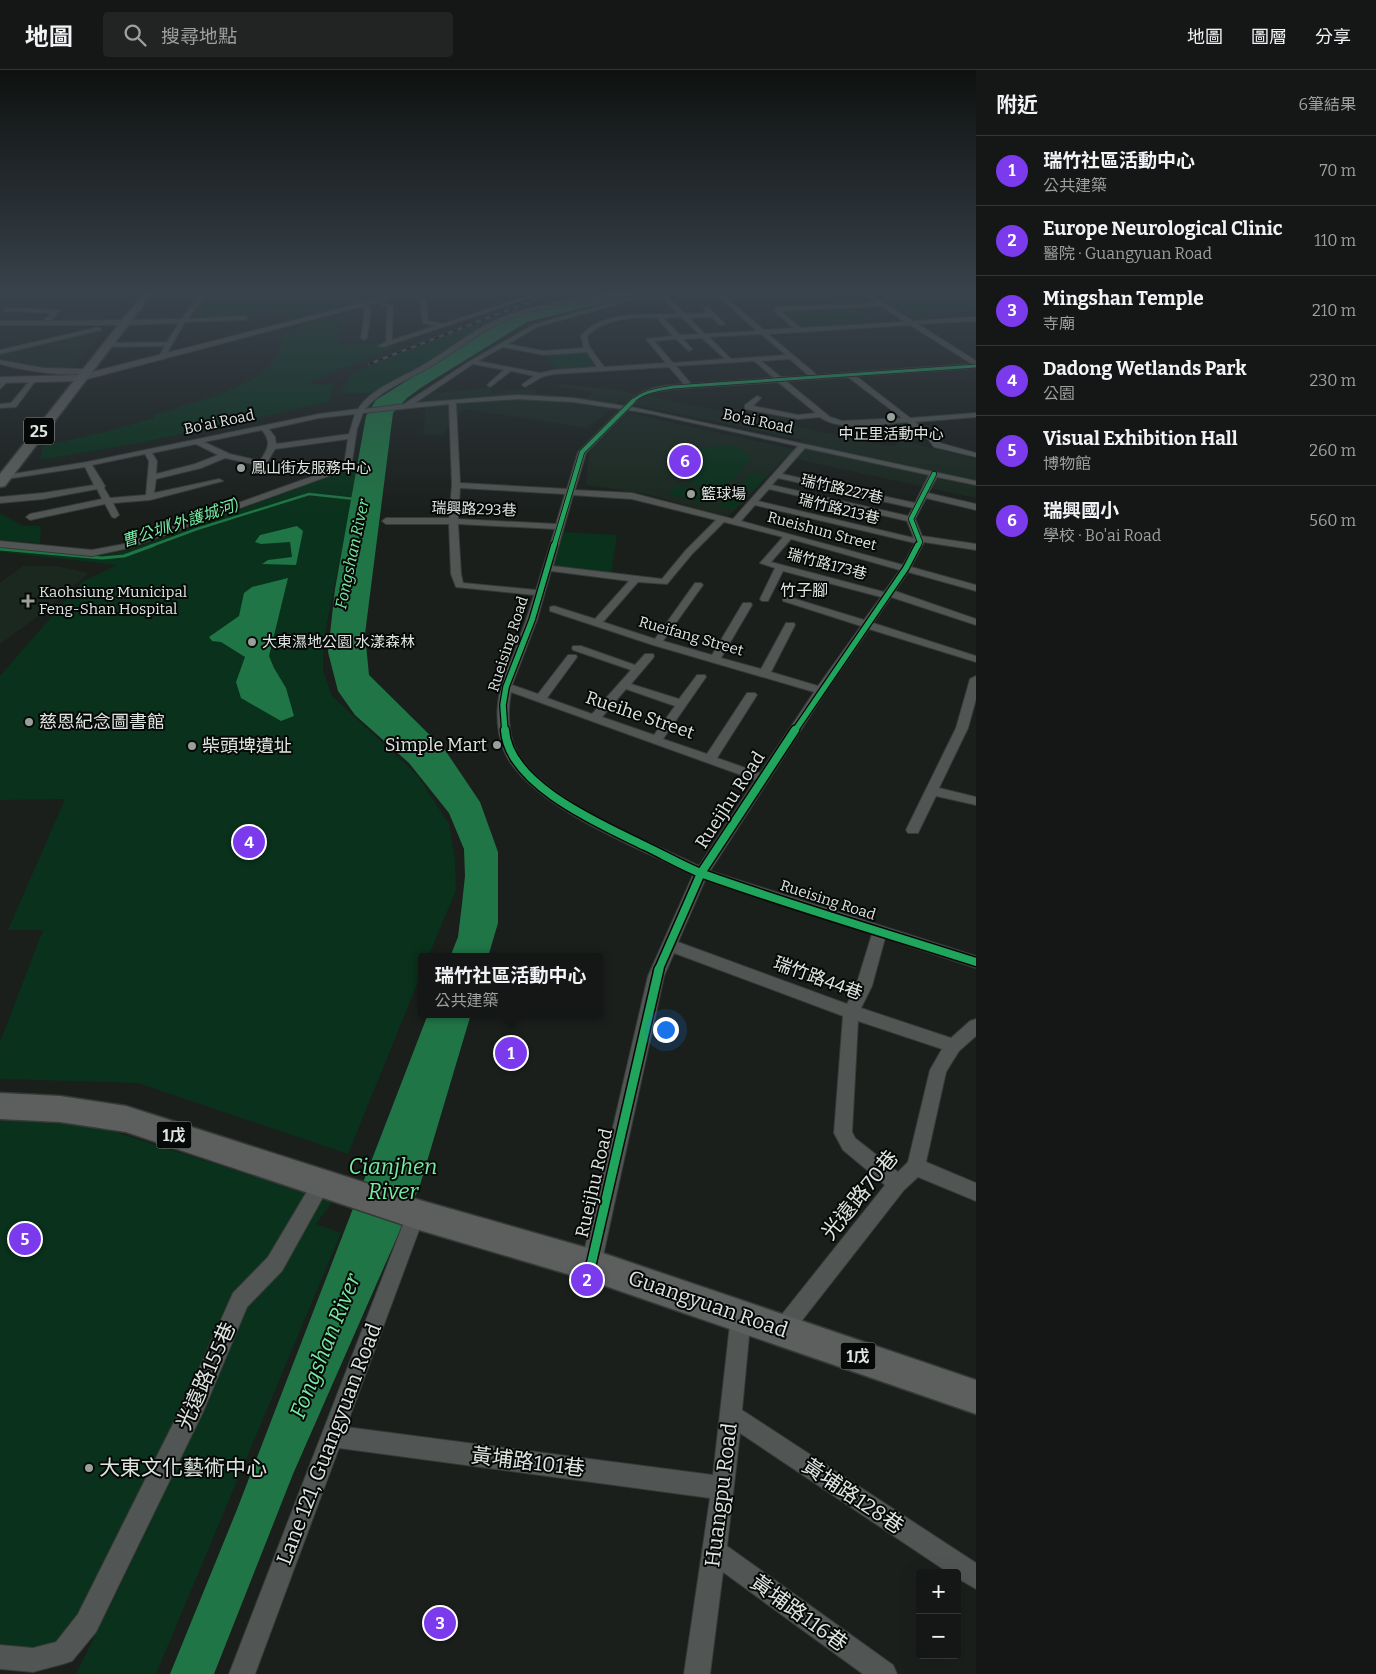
<!DOCTYPE html>
<html lang="zh-TW">
<head>
<meta charset="utf-8">
<style>
	body { margin:0; font-family:Bitter,"Noto Sans TC",serif; background:#212422; color:#f1f3f6 }
	.controls { position:absolute; right:15px; bottom:15px; display:grid; overflow:hidden; border-radius:5px; box-shadow:0 5px 20px #0002 }
	.controls button { width:45px; height:45px; display:grid; place-items:center; padding:0; border:0; border-bottom:1px solid #333634; background:#141715; color:#f1f3f6; font:25px sans-serif }
	.you { position:absolute; left:665px; top:959px; width:18px; height:18px; margin:-12px; border:4px solid #fff; border-radius:50%; background:#1a73e8; box-shadow:0 0 0 8px #1a73e833 }
	.badge { display:grid; place-items:center; width:32px; height:32px; border-radius:50%; background:#7c3aed; color:#fff; font-size:16px; font-weight:700 }
	.pin { position:absolute; translate:-50% -50%; border:2px solid #fff; box-shadow:0 1px 5px #0006 }
	.popup { position:absolute; left:418px; top:883px; width:185px; height:65px; box-sizing:border-box; display:grid; place-content:center; border-radius:5px; background:#141715; filter:drop-shadow(0 1px 4px #0005); font-size:16px; white-space:nowrap; color:#9d9fa0 }
	.popup b { font-size:19px; color:#f1f3f6 }
	.popup::after { content:''; position:absolute; left:50%; top:100%; margin-left:-10px; border:10px solid transparent; border-top-color:#141715 }
	.list { margin:0; padding:0; list-style:none }
	h2 { display:flex; justify-content:space-between; align-items:center; height:65px; margin:0; padding:0 20px; font-size:21px }
	h2 small { font-size:16px; font-weight:400; color:#9d9fa0 }
	.list li { display:grid; grid-template-columns:32px 1fr auto; gap:15px; align-items:center; box-sizing:border-box; height:70px; padding:0 20px; border-top:1px solid #333634 }
	.list b { display:block; font-size:19px; white-space:nowrap }
	.list p { margin:0; font-size:16px; white-space:nowrap; color:#9d9fa0 }
	.list em { font-size:16px; font-style:normal; color:#9d9fa0 }
	.icon { flex:none; width:28px; height:28px; fill:none; stroke:currentColor; stroke-width:2; stroke-linecap:round; stroke-linejoin:round }
	.map { position:relative; flex:none; width:976px; height:1604px; overflow:hidden }
	header { display:flex; align-items:center; gap:30px; box-sizing:border-box; height:70px; padding:0 25px; background:#141715; border-bottom:1px solid #333634 }
	header strong { font-size:24px }
	nav { display:flex; gap:28px; margin-inline-start:auto; font-size:18px }
	.search { width:350px; height:45px; background:#212422; display:flex; align-items:center; gap:12px; box-sizing:border-box; padding:0 18px; border-radius:5px; color:#9d9fa0; font-size:19px }
	main { display:flex }
	aside { flex:1; background:#141715 }
	.map>svg:first-child { display:block }
</style>
</head>
<body>
<header>
<strong>地圖</strong>
<div class="search"><svg class="icon" aria-label="search" viewBox="0 0 24 24"><circle cx="10" cy="10" r="6"/><path d="M15 15l6 6"/></svg>搜尋地點</div>
<nav><a>地圖</a><a>圖層</a><a>分享</a></nav>
</header>
<main>
<div class="map">
<svg width="976" height="1604" viewBox="0 0 976 1604">
	<rect width="100%" height="100%" fill="#1a1f1c"/>
	<path fill="#1a281f" d="M0,220h141l-5,8h-133l-3,3z
		M97,261h6l-31,37 -5,2 -43,-5 -24,-6v-5z
		M560,314l49,5 50,9 235,49 6,-7 76,19v39l-190,-41 -58,60 -81,-23 -61,-9 3,-32 40,-40 164,36 9,-9 -184,-39 -5,7 -26,20 -122,-19 -23,26h-19l3,-33 -13,1 9,-9 68,-6 2,6 10,-1 1,-3h33l-1,3 52,5 4,-6 -33,-5z
		M23,496h33l33,7 -56,47 -33,24v-61z"/>
	<path fill="#09311b" d="M411,220l-129,34 5,-12 -92,6 7,-16 10,-10z
		M870,220h106v21l-69,4 -38,-24z
		M654,224h4l6,7 -19,6 -18,-6z
		M851,236l24,17 -76,3 -18,-15z
		M516,239l5,3 -38,16 -105,65h-37l11,-20z
		M338,246l5,2 -5,27 44,-2 10,4 31,-11 -114,46 11,4 14,-4 -5,20 -190,41 -99,17 3,-14 61,-14 51,-14 -2,-3c34,-11 108,-27 125,-60 3,-6 4,-15 6,-22l14,-2 2,-6z
		M585,281l11,16 -2,1 -39,1 -8,-15z
		M911,354l15,14 -18,1 -15,-14z
		M721,375c10,1 27,2 30,14 -7,7 -14,17 -22,24 -13,11 -42,3 -50,-11l21,-23z
		M359,396l-35,172 -1,32 9,26 85,79 32,49 6,36 1,30 -28,67h-6v15l-74,182 -210,-71 -138,-4v-37l43,-112h-35l57,-131 -65,1v-124l82,-94 35,-17 -117,-13v-5l99,9 33,-7z
		M751,403l15,4 -12,13 -14,-3z
		M678,415l37,9 -10,9 -37,-9z
		M736,421l13,4 -14,14 -15,-3z
		M0,443l23,13h18l-1,17 -40,-3z
		M564,462l53,3 -6,40 -58,-8z
		M0,1050h77l256,81 -17,23 25,9 -185,441h-80l80,-161 -64,126 -92,18z"/>
	<path fill="#207546" d="M619,220h26l-37,12 -81,20 -105,65 -15,11 -14,15 -28,221 4,41 76,75 35,52 18,50v71l-10,34h-38l8,-20 4,-33 3,-28 -1,-27 -15,-36 -40,-50 -54,-48 -17,-24 -10,-39 7,-63 31,-173 10,-16 94,-59 19,-14 34,-14 44,-8z
		M297,456l6,5 -7,34 -34,-1 6,-4 24,-3 -2,-15 -29,2 -6,-2 5,-7z
		M288,508l-19,78 5,12 12,20 8,28 -13,5 -40,-23 -5,-16 9,-25 -24,-15 -9,-1 -3,-4 30,-21 5,-23 8,-6z
		M428,944h43l-51,171 -127,289 -79,200h-44l66,-162z"/>
	<g fill="none" stroke-linecap="round" stroke-linejoin="round">
		<path stroke="#207546" stroke-width="2.5" d="M151,476l46,-17 112,-35 46,5"/>
		<path stroke="#207546" stroke-width="3" d="M0,479l102,9 22,-2 30,-11"/>
		<defs>
			<path id="street" d="M203,220h6l-21,29 57,-3 3,2 -3,2 -60,2 -21,36 -3,2 -3,-2 7,-12 -59,1 -3,-2 3,-2 61,-1 12,-19 -54,2h-125v-4h43l9,-8 -48,-2 2,-3 53,2v2l-9,9 132,-2z
				M545,220h8l-170,57 -5,-1 8,-4 1,-35 -12,-5v-2l18,6 -1,34 44,-14 -13,-3 -3,-23 -15,-6v-2l20,6 3,23 15,3z
				M605,220h7c-23,15 -63,16 -89,24 -35,10 -60,33 -90,51 -22,14 -50,23 -68,44l39,-5 66,-43 63,-36 121,-35h6l25,24 23,-1 -5,-5 5,-1 17,17 -5,1 -9,-8 -22,1 16,16 52,-3 -46,-41h6l47,40 30,-2 -19,-16v-3l3,-2 98,-4 -19,-13h6l50,31 63,-4v4l-58,3 58,37v7l-120,8 54,42 66,-5v4l-61,5 19,13 6,8 36,10v4l-42,-10 -6,-8 -21,-17c-23,2 -69,10 -87,-5l-22,2 -53,-10v-4l12,-9 4,2 -8,8 45,9 18,-2 -38,-31 -105,7 -22,4 -11,4 -9,10 345,74v4l-39,-8 -9,16 48,11v6l-50,-12 -11,21 7,17 54,8v6l-52,-8 -13,25 65,18v6l-68,-19 -13,19 81,28v6l-85,-28 -18,26 103,33v6l-107,-33 -43,62 -116,180 266,85v12l-91,-30 -13,48 -11,22 90,30 19,-17 6,-2v17l-17,15 -13,21 -20,90 50,21v18l-58,-24 -14,13 -115,147 -7,3 -7,-3 -3,-7 3,-7 110,-138 -42,-35 -9,-17 9,-117 -169,-63 -10,23 -63,289 -3,7 -7,3 -7,-3 -3,-7 67,-289 45,-101c-54,-27 -149,-63 -183,-113 -11,-16 -14,-40 -12,-59 2,-17 9,-34 16,-50 7,-19 14,-38 20,-58l-78,-8 -5,-13 -2,-50h-63l-4,-3 4,-3h63l3,-33 -3,-81 -86,9 -6,16 -6,39 -222,80 -37,8 -92,-9v-6l92,9 32,-6 220,-79 4,-26 -73,10 -10,17h-3l-37,-8 -24,10 -45,11 -2,14 65,-14 4,2 -73,19 -37,3 6,12 -4,3 -3,-1 -7,-13 -75,16 -4,-3 4,-3 72,-15 -5,-10 -54,10 -43,4v-6l43,-4 51,-8 -9,-18 -85,13v-4l87,-14 232,-48 39,-5c13,-20 41,-30 62,-42 27,-15 50,-36 78,-48 34,-15 72,-17 107,-29zM657,223l21,21c-31,1 -76,-4 -97,22l3,12 -41,3 -35,-7 29,-17zM881,236l24,16 -104,6 -21,-17zM672,247h9l18,17 -19,1 -17,-17zM657,248l16,18 -27,3 20,24 -62,4 -15,-21 -2,-10c16,-17 48,-20 70,-18zM910,255l62,39 -155,11 -49,-41zM761,264l25,21 -55,4 -22,-22zM702,268l23,21 -52,4 -19,-22 22,-2 13,12 3,-2 -9,-10zM503,277l40,8 44,-3 10,15 -43,3 -14,3 -62,-12zM790,289l19,17 -28,1 -20,-16zM754,291l20,17 -83,6 -15,-18zM473,294l31,6 -16,14 -1,1 3,2 21,-16 23,5 -11,8 -1,1 3,2 17,-10 12,-3 115,-7 15,17c-26,2 -41,3 -60,22l-51,-8 -55,-3 -103,8zM848,307l54,41 -60,3 -12,-4 -44,-36zM518,329l55,3 48,7 -43,43 -11,37 -107,-6 -4,-80zM628,340l24,4 146,32 -65,73 -101,-26 -57,-3 11,-37zM355,344l-6,20 -73,10 -1,-7 -6,-8 50,-11zM262,360c10,12 6,19 -2,31l-30,-7 -26,-12zM196,374l22,11 -23,9 -39,10 1,-13 -5,-8zM805,378l124,27 -14,28 -133,-29zM145,384l4,7 -3,34 -36,3 -6,-10 1,-2 -13,-21zM778,408l135,30 -5,8 -136,-31zM460,418l105,6 -9,30 -98,-5zM769,419l138,32 7,17 -156,-37zM573,425l59,4 84,21 -30,30 -24,29 -109,-13zM755,435l160,38 -12,22 -162,-44zM724,452l59,15 -23,26 15,5 -15,31 2,2h6l15,-30 98,26 -17,23 -75,-23h-6v4l78,25 -43,60 -47,-14 24,-47 -1,-2h-8l-25,46 -40,-11 31,-53 -1,-2h-8l-31,52 -49,-14 40,-56 -2,-2h-6l-40,56 -52,-17 35,-40 29,2 25,-30zM458,454l97,5 -19,61 -73,-7 -2,-9zM791,469l109,31 -16,22 -113,-30zM551,501l78,10 -34,38 -41,-13 -4,1v4l103,34 161,47 -54,81 -43,-15 40,-63 -2,-2h-8l-40,61 -44,-15 43,-62 -1,-2h-8l-18,24 -48,-15 22,-26 1,-2 -1,-2h-8l-10,11 -54,-19h-8l-1,2 1,2 58,20 -39,44 -45,-16 30,-41 -1,-2h-8l-30,39 -26,-9 25,-65zM626,619l49,17 -21,29 -52,-18zM511,622l244,88 -56,86c-53,-26 -144,-60 -178,-107 -13,-18 -14,-46 -10,-67zM705,810l167,54 -16,52 -9,18 -169,-62zM858,951l84,28 -12,21 -22,92 -10,10 -43,-34 -3,-6z
				M755,220h20l-4,5z
				M363,233l8,7 -4,28 -3,2 -3,-2 4,-28 -5,-5z
				M99,257l2,3 -101,24v-4z
				M0,290l43,8 43,1 3,2c-14,9 -72,-2 -89,-7z
				M7,307l3,2 -10,10v-6z
				M32,308l5,1 -21,28 -16,1v-4l11,-1z
				M976,606v23l-8,29 -29,60 37,9v8l-40,-9 -18,37h-10l-2,-3 50,-102 14,-49z
				M321,1105l6,3 3,6 -3,6 -45,81 -35,36 -44,105 -107,220 -24,29 -9,3 -30,8 -33,-3v-24l33,3 23,-6 22,-28 109,-218 46,-103 35,-36 47,-79z
				M416,1135l7,2 2,7 -79,213 367,48 18,-160 3,-7 7,-3 7,3 3,7 -9,95 234,153v26l-19,-11v-5h-8l-209,-140 -13,113 166,119 4,9h-34l-140,-102 -13,102h-26l26,-176 -371,-50 -84,226h-26l178,-460 2,-7z"/>
			<path id="secondary" d="M412,220h12l-344,91 -80,2v-6l80,-2z"/>
			<path id="primary" d="M146,220h9l-150,196 -5,1v-13z
				M0,1023l60,3 66,10 290,93 175,50 385,131v34l-385,-133 -175,-52 -290,-97 -66,-10 -60,-3z"/>
		</defs>
		<use href="#street" stroke="#363a37" stroke-width="2"/>
		<use href="#secondary" stroke="#363a37" stroke-width="2"/>
		<use href="#primary" stroke="#363a37" stroke-width="3"/>
		<use href="#street" fill="#515553" fill-rule="evenodd"/>
		<use href="#secondary" fill="#565756" fill-rule="evenodd"/>
		<use href="#primary" fill="#5c5f5d" fill-rule="evenodd"/>
		<defs>
			<path id="rail" d="M369,294l191,-74"/>
		</defs>
		<use href="#rail" stroke="#565857" stroke-width="2.5"/>
		<use href="#rail" stroke="#060907" stroke-width="2" stroke-dasharray="5" stroke-linecap="butt"/>
		<defs>
			<path id="cycleway-far4" d="M632,332c11,-11 25,-12 41,-15l303,-21"/>
			<path id="cycleway-far3" d="M554,476l28,-94 51,-51
				M918,476l2,-4 -9,-23 23,-45"/>
			<path id="cycleway-far2" d="M505,662l-2,-27 3,-18 26,-67 22,-75
				M794,662l112,-164 12,-23"/>
			<path id="cycleway-far1" d="M505,660c3,55 97,95 140,116 19,9 38,20 58,28 90,32 182,59 273,88
				M658,901l43,-98 94,-143"/>
			<path id="cycleway" d="M591,1195l68,-296"/>
		</defs>
		<use href="#cycleway-far4" stroke="#060907" stroke-width="4.5"/>
		<use href="#cycleway-far3" stroke="#060907" stroke-width="6"/>
		<use href="#cycleway-far2" stroke="#060907" stroke-width="8"/>
		<use href="#cycleway-far1" stroke="#060907" stroke-width="11"/>
		<use href="#cycleway" stroke="#060907" stroke-width="12"/>
		<use href="#cycleway-far4" stroke="#20a55d" stroke-width="3"/>
		<use href="#cycleway-far3" stroke="#20a55d" stroke-width="4.5"/>
		<use href="#cycleway-far2" stroke="#20a55d" stroke-width="5.5"/>
		<use href="#cycleway-far1" stroke="#20a55d" stroke-width="8"/>
		<use href="#cycleway" stroke="#20a55d" stroke-width="9"/>
	</g>
	<linearGradient id="sky" x2="0" y2="1"><stop stop-color="#0e110f"/><stop offset="0.5" stop-color="#38424b"/><stop offset="1" stop-color="#38424b" stop-opacity="0"/></linearGradient>
	<rect width="976" height="444" fill="url(#sky)"/>
	<g fill="#999f9b" stroke="#060907" stroke-width="2">
		<circle cx="891" cy="347" r="5"/>
		<circle cx="241" cy="398" r="5"/>
		<circle cx="691" cy="424" r="5"/>
		<path d="M25.5 523.5h5v5h5v5h-5v5h-5v-5h-5v-5h5z"/>
		<circle cx="252" cy="572" r="5"/>
		<circle cx="29" cy="652" r="5"/>
		<circle cx="497" cy="675" r="5"/>
		<circle cx="192" cy="676" r="5"/>
		<circle cx="89" cy="1398" r="5"/>
	</g>
	<g text-anchor="middle" dominant-baseline="central" stroke-width="4" stroke-linejoin="round" paint-order="stroke">
		<g font-size="15" fill="#dee4e0" stroke="#060907">
			<text transform="translate(758 351) rotate(12)">Bo'ai Road</text>
			<text transform="translate(219 352) rotate(-12)">Bo'ai Road</text>
			<text transform="translate(842 419) rotate(13)">瑞竹路227巷</text>
			<text transform="translate(474 439) rotate(2)">瑞興路293巷</text>
			<text transform="translate(839 439) rotate(14)">瑞竹路213巷</text>
			<text transform="translate(822 461) rotate(15)">Rueishun Street</text>
			<text transform="translate(827 494) rotate(15)">瑞竹路173巷</text>
			<text transform="translate(691 566) rotate(16)">Rueifang Street</text>
			<text transform="translate(508 574) rotate(-72)">Rueising Road</text>
			<text transform="translate(828 830) rotate(18)">Rueising Road</text>
		</g>
		<g font-size="15" fill="#dee4e0" stroke="#060907" text-anchor="start">
			<text x="891" y="364" text-anchor="middle">中正里活動中心</text>
			<text x="251" y="398">鳳山街友服務中心</text>
			<text x="701" y="424">籃球場</text>
			<text x="39" y="522">Kaohsiung Municipal<tspan x="39" dy="17">Feng-Shan Hospital</tspan></text>
			<text x="262" y="572">大東濕地公園 水漾森林</text>
		</g>
		<g fill="#060907" stroke="#9da29f" stroke-width="1">
			<rect x="24" y="347.5" width="30" height="27" rx="4"/>
			<rect x="156.5" y="1051.5" width="35" height="27" rx="4"/>
			<rect x="840.5" y="1272.5" width="35" height="27" rx="4"/>
		</g>
		<g font-size="16" font-weight="bold" fill="#dee4e0">
			<text x="39" y="361">25</text>
			<text x="174" y="1065">1戊</text>
			<text x="858" y="1286">1戊</text>
		</g>
		<g font-size="16" font-style="italic" fill="#77eba2" stroke="#060907">
			<text transform="translate(180 453) rotate(-18)">曹公圳(外護城河)</text>
			<text transform="translate(352 484) rotate(-78)">Fongshan River</text>
		</g>
		<g font-size="16" fill="#dee4e0" stroke="#060907">
			<text x="804" y="520">竹子腳</text>
		</g>
		<g font-size="18" fill="#dee4e0" stroke="#060907">
			<text transform="translate(640 645) rotate(19)">Rueihe Street</text>
			<text transform="translate(730 730) rotate(-57)">Rueijhu Road</text>
			<text transform="translate(818 908) rotate(20)">瑞竹路44巷</text>
			<text transform="translate(594 1113) rotate(-77)">Rueijhu Road</text>
		</g>
		<g font-size="18" fill="#dee4e0" stroke="#060907" text-anchor="start">
			<text x="39" y="652">慈恩紀念圖書館</text>
			<text x="487" y="675" text-anchor="end">Simple Mart</text>
			<text x="202" y="676">柴頭埤遺址</text>
		</g>
		<g font-size="21" fill="#dee4e0" stroke="#060907">
			<text transform="translate(860 1125) rotate(-51)">光遠路70巷</text>
			<text transform="translate(708 1234) rotate(19)">Guangyuan Road</text>
			<text transform="translate(206 1306) rotate(-66)">光遠路155巷</text>
			<text transform="translate(329 1374) rotate(-69)">Lane 121, Guangyuan Road</text>
			<text transform="translate(528 1392) rotate(7)">黃埔路101巷</text>
			<text transform="translate(721 1425) rotate(-83)">Huangpu Road</text>
			<text transform="translate(853 1426) rotate(34)">黃埔路128巷</text>
			<text transform="translate(799 1543) rotate(36)">黃埔路116巷</text>
		</g>
		<g font-size="21" fill="#dee4e0" stroke="#060907" text-anchor="start">
			<text x="99" y="1398">大東文化藝術中心</text>
		</g>
		<g font-size="22" font-style="italic" fill="#77eba2" stroke="#060907">
			<text x="393" y="1096">Cianjhen<tspan x="393" dy="25">River</tspan></text>
			<text transform="translate(325 1276) rotate(-68)">Fongshan River</text>
		</g>
	</g>
</svg>
<div class="controls">
<button>+</button>
<button>−</button>
</div>
<div class="you"></div>
<div class="pin badge" style="left:511px;top:983px">1</div>
<div class="popup"><b>瑞竹社區活動中心</b>公共建築</div>
<div class="pin badge" style="left:587px;top:1210px">2</div>
<div class="pin badge" style="left:440px;top:1553px">3</div>
<div class="pin badge" style="left:249px;top:772px">4</div>
<div class="pin badge" style="left:25px;top:1169px">5</div>
<div class="pin badge" style="left:685px;top:391px">6</div>
</div>
<aside>
<h2>附近<small>6筆結果</small></h2>
<ul class="list">
<li><span class="badge">1</span><div><b>瑞竹社區活動中心</b><p>公共建築</p></div><em>70 m</em></li>
<li><span class="badge">2</span><div><b>Europe Neurological Clinic</b><p>醫院 · Guangyuan Road</p></div><em>110 m</em></li>
<li><span class="badge">3</span><div><b>Mingshan Temple</b><p>寺廟</p></div><em>210 m</em></li>
<li><span class="badge">4</span><div><b>Dadong Wetlands Park</b><p>公園</p></div><em>230 m</em></li>
<li><span class="badge">5</span><div><b>Visual Exhibition Hall</b><p>博物館</p></div><em>260 m</em></li>
<li><span class="badge">6</span><div><b>瑞興國小</b><p>學校 · Bo'ai Road</p></div><em>560 m</em></li>
</ul>
</aside>
</main>
</body>
</html>
